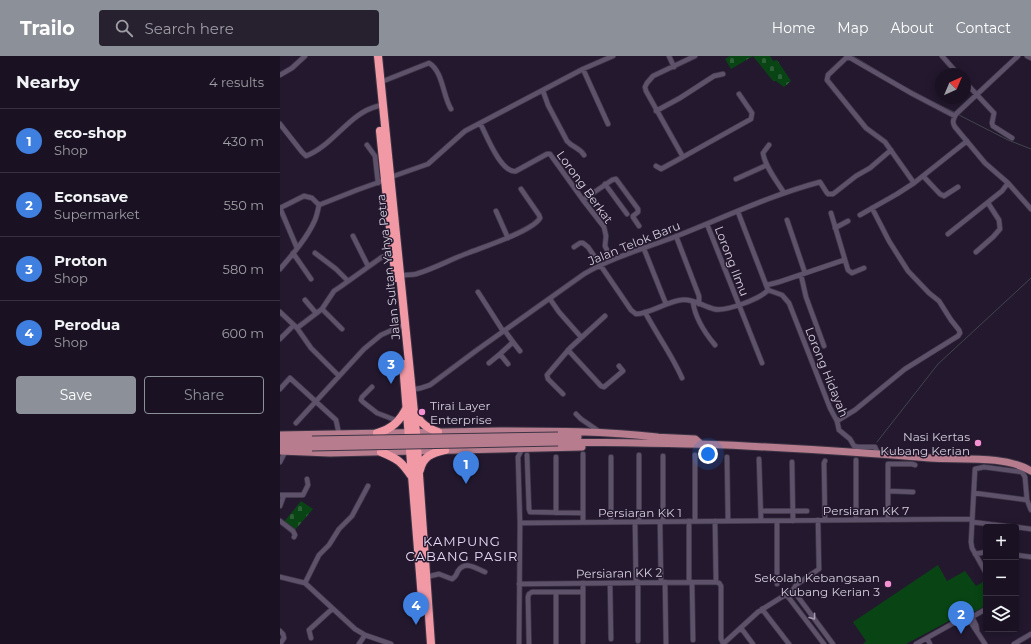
<!DOCTYPE html>
<html lang="en">
<head>
<meta charset="utf-8">
<style>
	body { margin:0; font-family:Montserrat,sans-serif; background:#27202f; color:#f1f3f6 }
	.controls { position:absolute; right:12px; bottom:12px; display:grid; overflow:hidden; border-radius:4px; box-shadow:0 2px 10px #0003 }
	.controls button { width:36px; height:36px; display:grid; place-items:center; padding:0; border:0; border-bottom:1px solid #383240; background:#1a1222; color:#f1f3f6; font:20px sans-serif }
	.compass { position:absolute; left:655px; top:12px; width:36px; height:36px; border-radius:50%; background:#1a1222; box-shadow:0 2px 10px #0003; rotate:44deg }
	.you { position:absolute; left:428px; top:398px; width:14px; height:14px; margin:-10px; border:3px solid #fff; border-radius:50%; background:#1a73e8; box-shadow:0 0 0 6px #1a73e833 }
	.badge { display:grid; place-items:center; width:26px; height:26px; border-radius:50%; background:#8c9099; color:#fff; font-size:13px; font-weight:700 }
	.pin { position:absolute; translate:-50% -33px; filter:drop-shadow(0 1px 2px #0008) }
	.pin::after { content:''; position:absolute; top:21px; width:14px; height:12px; background:inherit; clip-path:polygon(0 0,100% 0,50% 100%) }
	.list { margin:0; padding:0; list-style:none }
	h2 { display:flex; justify-content:space-between; align-items:center; height:52px; margin:0; padding:0 16px; font-size:17px }
	h2 small { font-size:13px; font-weight:400; color:#9f9ea5 }
	.list li { display:grid; grid-template-columns:26px 1fr auto; gap:12px; align-items:center; box-sizing:border-box; height:64px; padding:0 16px; border-top:1px solid #383240 }
	.list b { display:block; font-size:15px; white-space:nowrap }
	.list p { margin:0; font-size:13px; white-space:nowrap; color:#9f9ea5 }
	.list em { font-size:13px; font-style:normal; color:#9f9ea5 }
	.actions { display:flex; gap:8px; padding:12px 16px }
	.actions a { flex:1; padding:9px 0; border:1px solid #8c9099; border-radius:4px; text-align:center; font-size:14px; color:#8c9099 }
	.actions .main { background:#8c9099; color:#fff }
	.icon { flex:none; width:22px; height:22px; fill:none; stroke:currentColor; stroke-width:2; stroke-linecap:round; stroke-linejoin:round }
	.map { position:relative; flex:none; width:751px; height:588px; overflow:hidden }
	header { display:flex; align-items:center; gap:24px; box-sizing:border-box; height:56px; padding:0 20px; background:#8c9099; color:#fff }
	header strong { font-size:19px }
	nav { display:flex; gap:22px; margin-inline-start:auto; font-size:14px }
	.search { width:280px; height:36px; background:#27202f; display:flex; align-items:center; gap:10px; box-sizing:border-box; padding:0 14px; border-radius:4px; color:#9f9ea5; font-size:15px }
	main { display:flex }
	aside { flex:1; background:#1a1222 }
	.map>svg:first-child { display:block }
</style>
</head>
<body>
<header>
<strong>Trailo</strong>
<div class="search"><svg class="icon" aria-label="search" viewBox="0 0 24 24"><circle cx="10" cy="10" r="6"/><path d="M15 15l6 6"/></svg>Search here</div>
<nav><a>Home</a><a>Map</a><a>About</a><a>Contact</a></nav>
</header>
<main>
<aside>
<h2>Nearby<small>4 results</small></h2>
<ul class="list">
<li><span class="badge" style="background:#3f7fe0">1</span><div><b>eco-shop</b><p>Shop</p></div><em>430 m</em></li>
<li><span class="badge" style="background:#3f7fe0">2</span><div><b>Econsave</b><p>Supermarket</p></div><em>550 m</em></li>
<li><span class="badge" style="background:#3f7fe0">3</span><div><b>Proton</b><p>Shop</p></div><em>580 m</em></li>
<li><span class="badge" style="background:#3f7fe0">4</span><div><b>Perodua</b><p>Shop</p></div><em>600 m</em></li>
</ul>
<div class="actions"><a class="main">Save</a><a>Share</a></div>
</aside>
<div class="map">
<svg width="751" height="588" viewBox="0 0 751 588">
	<defs>
		<pattern id="cemetery-stones" width="16" height="16" patternUnits="userSpaceOnUse"><rect width="16" height="16" fill="#094514"/><path d="M2 7V4a2 2 0 0 1 4 0v3zM10 15v-3a2 2 0 0 1 4 0v3z" fill="#2c5f36"/></pattern>
	</defs>
	<rect width="100%" height="100%" fill="#23182e"/>
	<path fill="#094514" d="M658,509l9,16 18,-10 11,15 7,-4 3,4v19l-10,6 -12,2 -58,31h-43l3,-3 -13,-19z"/>
	<path fill="url(#cemetery-stones)" d="M450,0h40l3,5 4,-1 14,21 -7,6 -8,-6h-3l-20,-25 -22,13 -6,-10z
		M21,445l12,8 -19,22 -10,-9z"/>
	<g fill="none" stroke-linecap="round" stroke-linejoin="round">
		<path stroke="#41454d" stroke-width="1" d="M573,0l45,27
			M625,31l22,12
			M649,44l25,12
			M679,59l49,25 23,9
			M597,386l61,-78 93,-86"/>
		<defs>
			<path id="street" d="M389,0l5,11
				M567,0l64,37 44,23
				M568,0l-20,19 -1,5 39,48 19,14 29,41
				M662,0l16,18
				M738,0l-62,58c-3,6 -4,8 -1,13l30,36 23,20 23,26
				M747,0l4,2
				M303,13l25,55
				M0,19l12,-7 13,-12
				M101,26l48,-19c14,8 14,34 22,46
				M685,26l29,31 -2,10 1,3 19,12
				M263,35l5,14 19,36c6,7 12,6 17,14
				M376,55l24,-13 34,-22 9,-2
				M200,67c6,11 21,51 36,48l31,-17h3l33,46 21,27 2,9 -1,10 7,14
				M0,68l22,28 4,4c28,-11 43,-43 72,-50
				M87,89l8,11 3,27
				M489,89l-6,8c2,14 14,28 21,40
				M403,101l68,-38 1,-6 -13,-19
				M376,110l5,3 22,-12 -37,-66 -1,-4 2,-4 6,-7 42,-20
				M643,120l17,18 4,2 14,-9
				M111,121l37,-13 37,-33 118,-62 30,-13
				M456,123l31,-14
				M325,128l22,30
				M303,144l29,-20 4,-1 22,30v3l-5,4v1l6,9
				M0,152l24,-12 8,2 7,7
				M0,152l17,40
				M216,155l12,27
				M458,156l30,78
				M551,157l17,57 4,3 12,-5
				M580,159l37,-21 17,-11 53,-42
				M507,164l18,53
				M427,168l55,139
				M555,172l13,-7
				M668,178l54,-43 6,-8
				M73,180l15,30
				M396,180l23,60v8
				M294,191l6,-4h3l5,4 43,63 5,4c13,0 30,-12 45,-14 10,-2 22,6 33,9 11,3 46,-10 54,-19
				M364,193l22,55
				M696,196l17,-15 7,-8 -1,-9 -11,-17
				M13,197l18,26
				M35,197l21,16 12,12
				M0,213c13,-15 27,-31 35,-49 2,-5 3,-10 4,-15l38,-15 28,-10
				M121,219c5,0 10,0 15,-1 18,-5 35,-15 52,-21 15,-6 65,-22 72,-35l-1,-3 -18,-26
				M521,219l5,22 18,49
				M487,229l12,-3 65,-22
				M488,234l14,5 7,8 41,105 7,13 2,9 11,9 4,7 4,1h17l3,7
				M198,236l25,39
				M270,243l9,13 22,25
				M25,244l11,13
				M413,246c2,16 12,31 22,43
				M42,253l20,20
				M0,256l17,16 14,20 28,28
				M365,256c12,23 27,43 37,66
				M17,272l25,-19 12,-18 6,-4 42,-30 10,-3
				M225,275l8,11 -13,12 8,10
				M0,283l14,-14
				M233,286l7,9
				M288,294l33,36 3,1 19,-16 -4,-5
				M209,307l11,-9
				M92,331l-10,10 -1,3 2,2 14,11 21,8
				M0,333l10,-11 46,42 3,14
				M131,334l10,-2 9,-3 47,-35 107,-76c29,-17 62,-26 93,-38 48,-19 94,-41 143,-54l7,11 1,1h5l23,-18 14,-8 21,-18
				M283,338l-15,-15 -1,-4 23,-27 35,-32
				M296,358l5,5 19,13
				M557,365l18,-11 50,-41 53,-33 2,-3 -1,-3 -8,-10 -12,-19 -10,-8 -21,-22 -19,-30 -17,-33
				M16,367l68,-74 17,-14 20,-9
				M303,398v68
				M247,399l2,54 1,3 53,1
				M359,399v67
				M383,400v66
				M276,401v56
				M331,401v65
				M447,401l1,64
				M479,403l2,62
				M576,404v60
				M0,406l5,-10
				M512,406l1,59
				M608,435l25,1
				M694,437l53,7
				M0,439h23l5,-10 -1,-6
				M0,450l4,-11
				M481,455h46
				M545,464l-1,-57 1,-2
				M608,464v-56h24l3,1
				M0,465l13,10 2,4 -1,2
				M409,465v61
				M415,465v-66
				M435,465l1,61
				M497,465v63
				M355,466l1,60
				M380,466l1,60
				M692,466l41,5
				M240,467l452,-4
				M736,471l15,2
				M695,498l11,-2
				M736,499l15,2
				M706,517l-14,-25 -1,-6 4,-73 9,-2 38,5 3,5 2,23 4,10
				M0,521l25,6 50,46 10,6 26,9
				M146,521l13,-3 13,5c4,-2 4,-4 6,-8 7,-11 17,-3 27,1
				M358,526v59
				M385,526l1,61
				M412,526l1,58
				M25,527l14,-28 10,-10 10,-16 13,-13 16,-30
				M303,527v59
				M330,527l1,56
				M239,528l197,-2 3,1 2,3v53l2,4
				M513,534l40,54
				M276,536v52
				M506,538l38,50
				M482,553l27,35
				M692,561l4,8 1,5
				M688,562l17,26
				M461,572l12,16
				M0,575l3,3 1,4 -4,6
				M31,582l-2,-8 23,-21
				M647,582l3,6
				M79,588l6,-9
				M239,588l1,-121 -2,-66 4,-8
				M249,588l-1,-47 1,-3 3,-2h51
				M443,588l35,-32 35,-22 3,-5 23,-16 -1,-49
				M636,588l43,-24 13,-3 14,-8
				M734,588l17,-10"/>
			<path id="primary" d="M0,379c73,-1 146,-3 219,-4 53,0 106,0 158,6
				M278,380l20,1
				M373,381l42,2 7,6
				M0,384h32
				M278,386c63,1 125,1 188,4 61,3 123,7 184,12 30,2 75,-3 101,13
				M0,390l32,1
				M0,395l50,2 252,-6"/>
			<path id="highway" d="M98,0l38,376 15,212
				M100,75l12,117 4,30
				M123,308l19,235
				M136,357c4,11 12,15 22,19
				M97,377c15,-4 23,-12 30,-26
				M101,396c17,7 20,9 31,25
				M140,414c3,-14 12,-17 25,-20"/>
		</defs>
		<use href="#street" stroke="#3c3445" stroke-width="6"/>
		<use href="#primary" stroke="#3c3445" stroke-width="9"/>
		<use href="#highway" stroke="#3c3445" stroke-width="10"/>
		<use href="#street" stroke="#5e526b" stroke-width="4.5"/>
		<use href="#primary" stroke="#b77d8e" stroke-width="7"/>
		<use href="#highway" stroke="#f299a6" stroke-width="8"/>
		<defs>
			<path id="primary-bridge" d="M32,384l246,-4
				M32,391l246,-5"/>
		</defs>
		<use href="#primary-bridge" stroke="#3c3445" stroke-width="9" stroke-linecap="butt"/>
		<use href="#primary-bridge" stroke="#b77d8e" stroke-width="7"/>
	</g>
	<defs><path id="oneway-chevron" d="M-2-3.5L2.5 0L-2 3.5" fill="none" stroke-width="1.6" stroke-linecap="round" stroke-linejoin="round"/></defs>
	<use stroke="#a59caf" href="#oneway-chevron" transform="translate(533 561) rotate(53)"/>
	<g fill="#f591d2" stroke="#23182e" stroke-width="1.5">
		<circle cx="142" cy="356" r="4"/>
		<circle cx="698" cy="387" r="4"/>
		<circle cx="608" cy="528" r="4"/>
	</g>
	<g text-anchor="middle" dominant-baseline="central" stroke-width="3" stroke-linejoin="round" paint-order="stroke">
		<g font-size="12" fill="#d5cedd" stroke="#23182e">
			<text transform="translate(305 131) rotate(54)">Lorong Berkat</text>
			<text transform="translate(354 187) rotate(-22)">Jalan Telok Baru</text>
			<text transform="translate(452 205) rotate(69)">Lorong Ilmu</text>
			<text transform="translate(108 211) rotate(-96)">Jalan Sultan Yahya Petra</text>
			<text transform="translate(547 316) rotate(68)">Lorong Hidayah</text>
			<text x="586" y="454">Persiaran KK 7</text>
			<text x="360" y="456">Persiaran KK 1</text>
			<text transform="translate(339 517) rotate(-1)">Persiaran KK 2</text>
		</g>
		<g font-size="12" fill="#d5cedd" stroke="#23182e" text-anchor="end">
			<text x="150" y="349" text-anchor="start">Tirai Layer<tspan x="150" dy="14">Enterprise</tspan></text>
			<text x="690" y="380">Nasi Kertas<tspan x="690" dy="14">Kubang Kerian</tspan></text>
			<text x="600" y="521">Sekolah Kebangsaan<tspan x="600" dy="14">Kubang Kerian 3</tspan></text>
		</g>
		<g font-size="13" letter-spacing="1" fill="#e9dbf8" stroke="#23182e">
			<text x="182" y="485">KAMPUNG<tspan x="182" dy="15">CABANG PASIR</tspan></text>
		</g>
	</g>
</svg>
<div class="controls">
<button>+</button>
<button>−</button>
<button><svg class="icon" aria-label="layers" viewBox="0 0 24 24"><path d="M12 4l9 5-9 5-9-5zM3 14l9 5 9-5"/></svg></button>
</div>
<svg class="compass" viewBox="-18 -18 36 36"><path d="M0-13l5 13h-10z" fill="#e53935"/><path d="M0 13l5-13h-10z" fill="#9f9ea5"/></svg>
<div class="you"></div>
<div class="pin badge" style="left:186px;top:428px;background:#3f7fe0">1</div>
<div class="pin badge" style="left:681px;top:578px;background:#3f7fe0">2</div>
<div class="pin badge" style="left:111px;top:328px;background:#3f7fe0">3</div>
<div class="pin badge" style="left:136px;top:569px;background:#3f7fe0">4</div>
</div>
</main>
</body>
</html>
